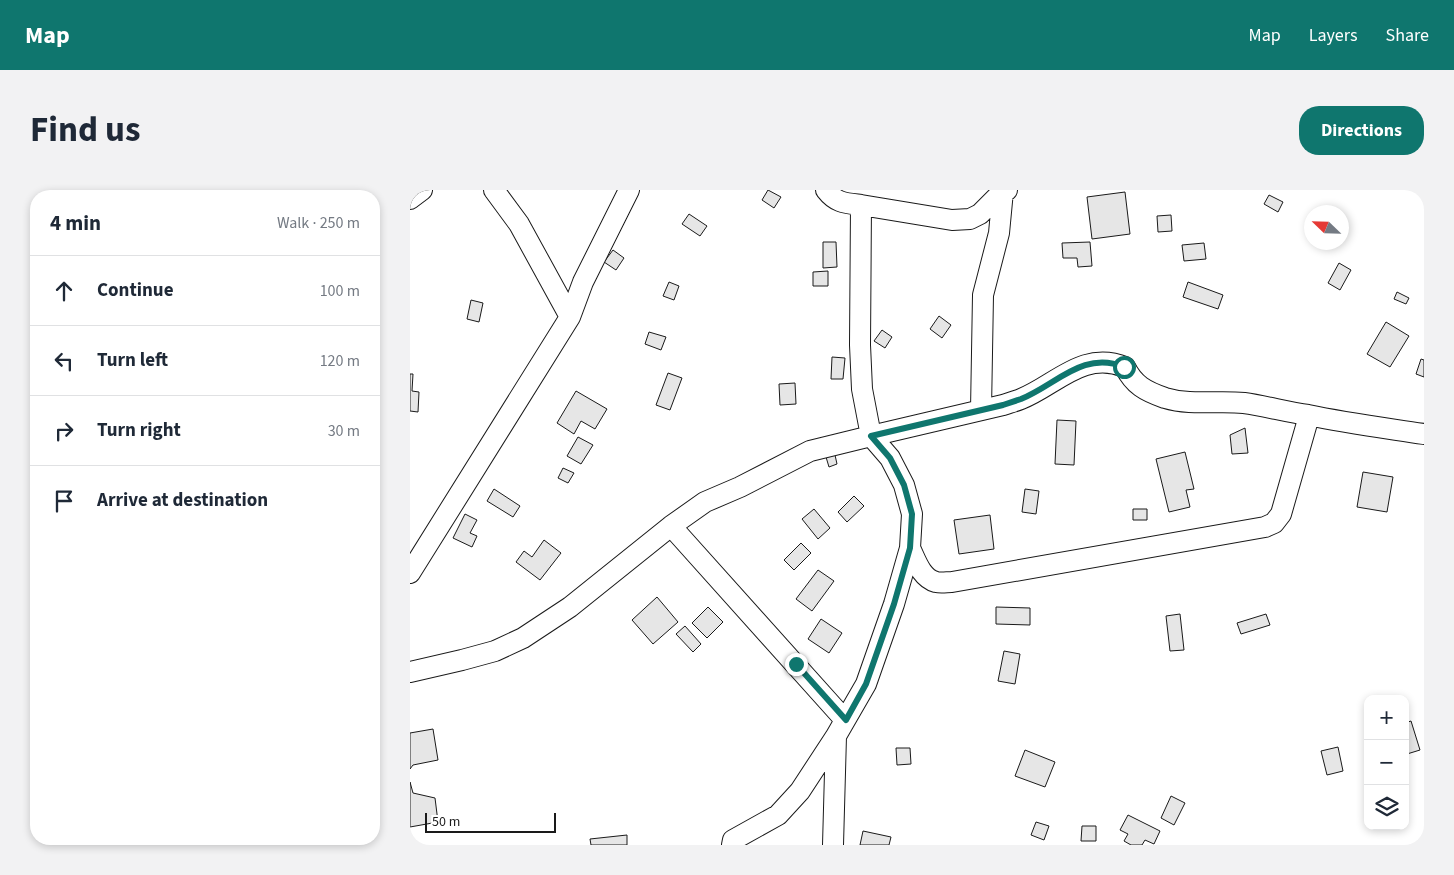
<!DOCTYPE html>
<html lang="en">
<head>
<meta charset="utf-8">
<style>
	body { margin:0; font-family:"Source Sans 3",sans-serif; background:#f2f2f3; color:#1f2937 }
	.controls { position:absolute; right:15px; bottom:15px; display:grid; overflow:hidden; border-radius:10px; box-shadow:0 2px 8px #0003 }
	.controls button { width:45px; height:45px; display:grid; place-items:center; padding:0; border:0; border-bottom:1px solid #e0e1e3; background:#fff; color:#1f2937; font:25px sans-serif }
	.compass { position:absolute; left:894px; top:15px; width:45px; height:45px; border-radius:50%; background:#fff; box-shadow:0 2px 8px #0003; rotate:293deg }
	.scale { position:absolute; left:15px; bottom:12px; width:131px; box-sizing:border-box; padding-left:5px; border:2px solid #1a1a1a; border-top:0; font-size:14px; line-height:18px; white-space:nowrap; color:#1a1a1a; -webkit-text-stroke:4px #fff; paint-order:stroke }
	.stop { position:absolute; width:15px; height:15px; margin:-11px; border:4px solid #0f766e; border-radius:50%; background:#fff }
	.stop.end { background:#0f766e; border-color:#fff; box-shadow:0 1px 5px #0008 }
	.list { margin:0; padding:0; list-style:none }
	h2 { display:flex; justify-content:space-between; align-items:center; height:65px; margin:0; padding:0 20px; font-size:21px }
	h2 small { font-size:16px; font-weight:400; color:#747a83 }
	.list li { display:grid; grid-template-columns:32px 1fr auto; gap:15px; align-items:center; box-sizing:border-box; height:70px; padding:0 20px; border-top:1px solid #e0e1e3 }
	.list b { display:block; font-size:19px; white-space:nowrap }
	.list em { font-size:16px; font-style:normal; color:#747a83 }
	.icon { flex:none; width:28px; height:28px; fill:none; stroke:currentColor; stroke-width:2; stroke-linecap:round; stroke-linejoin:round }
	.map { position:relative; flex:none; width:1014px; height:655px; overflow:hidden; border-radius:20px }
	header { display:flex; align-items:center; gap:30px; box-sizing:border-box; height:70px; padding:0 25px; background:#0f766e; color:#fff }
	header strong { font-size:24px }
	nav { display:flex; gap:28px; margin-inline-start:auto; font-size:18px }
	.intro { display:flex; align-items:center; justify-content:space-between; box-sizing:border-box; height:120px; padding:0 30px }
	h1 { margin:0; font-size:35px }
	.button { padding:12px 22px; border-radius:20px; background:#0f766e; color:#fff; font-size:18px; font-weight:700 }
	main { display:flex; gap:30px; padding:0 30px }
	aside { flex:1; background:#fff; border-radius:20px; box-shadow:0 2px 8px #0003 }
	.map>svg:first-child { display:block }
</style>
</head>
<body>
<header>
<strong>Map</strong>
<nav><a>Map</a><a>Layers</a><a>Share</a></nav>
</header>
<div class="intro"><h1>Find us</h1><a class="button">Directions</a></div>
<main>
<aside>
<h2>4 min<small>Walk · 250 m</small></h2>
<ul class="list">
<li><svg class="icon" aria-label="ahead" viewBox="0 0 24 24"><path d="M12 20V5M6 11l6-6 6 6"/></svg><div><b>Continue</b></div><em>100 m</em></li>
<li><svg class="icon" aria-label="left" viewBox="0 0 24 24"><path d="M17 20v-9H6M10 6l-5 5 5 5"/></svg><div><b>Turn left</b></div><em>120 m</em></li>
<li><svg class="icon" aria-label="right" viewBox="0 0 24 24"><path d="M7 20v-9h11M14 6l5 5-5 5"/></svg><div><b>Turn right</b></div><em>30 m</em></li>
<li><svg class="icon" aria-label="arrive" viewBox="0 0 24 24"><path d="M6 21V4h12l-3 4 3 4H6"/></svg><div><b>Arrive at destination</b></div></li>
</ul>
</aside>
<div class="map">
<svg width="1014" height="655" viewBox="0 0 1014 655">
	<rect width="100%" height="100%" fill="#fff"/>
	<path fill="#e6e6e6" stroke="#1a1a1a" d="M358,0l13,7 -7,11 -12,-8z
		M715,2l5,42 -38,5 -5,-42z
		M859,5l14,7 -5,10 -14,-8z
		M279,24l18,12 -7,10 -18,-12z
		M761,25l1,16 -14,1 -1,-16z
		M413,52h13l1,25 -14,1z
		M680,52l2,24 -14,1 -1,-9h-14l-1,-15z
		M794,53l2,16 -22,2 -2,-16z
		M203,60l11,8 -8,12 -12,-8z
		M929,73l12,7 -11,20 -12,-7z
		M418,81v15h-15v-14z
		M259,92l10,4 -5,14 -11,-4z
		M778,92l35,13 -5,14 -35,-12z
		M987,102l12,6 -3,6 -12,-5z
		M61,110l12,3 -4,19 -12,-3z
		M529,126l12,9 -9,13 -12,-9z
		M976,132l23,14 -19,31 -23,-13z
		M472,140l10,7 -7,11 -11,-7z
		M239,142l17,5 -5,13 -16,-6z
		M422,167l13,1 -2,21h-12z
		M1011,169l3,1v17l-8,-3z
		M258,183l14,5 -12,32 -14,-5z
		M0,184h3l-1,17 7,1 -1,20 -8,-1z
		M385,193l1,21 -16,1 -1,-21z
		M166,201l31,18 -12,20 -14,-8 -7,13 -17,-11z
		M647,230l19,1 -2,44 -19,-1z
		M835,238l3,25 -16,1 -2,-19z
		M168,247l15,8 -12,19 -14,-8z
		M775,262l9,37 -8,1 4,17 -21,5 -13,-53z
		M425,265l2,9 -8,3 -3,-10z
		M153,278l11,5 -6,10 -10,-5z
		M953,282l30,5 -6,35 -30,-5z
		M84,299l26,17 -7,11 -26,-16z
		M615,299l14,2 -3,23 -14,-2z
		M444,306l10,10 -17,16 -9,-10z
		M404,319l16,19 -12,11 -16,-20z
		M723,319h14v11h-14z
		M55,324l12,6 -7,13 7,3 -5,11 -19,-9z
		M580,325l4,34 -35,5 -5,-34z
		M134,350l17,13 -21,27 -24,-18 8,-11 8,6z
		M391,353l10,10 -17,17 -10,-10z
		M408,380l16,11 -22,30 -16,-12z
		M247,407l21,25 -25,22 -21,-24z
		M298,417l15,15 -16,16 -15,-15z
		M586,417l34,1v17l-34,-1z
		M770,424l4,36 -14,1 -4,-35z
		M856,424l4,11 -29,9 -4,-11z
		M411,429l21,14 -13,20 -21,-14z
		M275,436l16,18 -8,8 -17,-18z
		M594,461l16,3 -5,30 -17,-3z
		M1001,531l9,29 -13,4 -2,-5v-26z
		M23,539l5,31 -25,5 -3,4v-36z
		M928,557l5,24 -16,4 -6,-24z
		M486,558h14l1,16 -14,1z
		M615,560l30,12 -10,25 -30,-11z
		M0,592l3,11 22,5 3,24 -28,5z
		M761,606l14,7 -11,22 -13,-7z
		M718,625l32,16 -6,13 -9,-4 -3,5h-11l-7,-4 4,-7 -8,-4z
		M626,632l13,4 -5,14 -13,-5z
		M672,636h14v15h-15z
		M453,641l28,6 -2,8h-29z
		M217,645v10h-36l-1,-6z"/>
	<g fill="none" stroke-linecap="round" stroke-linejoin="round">
		<defs>
			<path id="minor" d="M0,9l12,-9
				M451,15l91,15 18,-1 10,-5 23,-23 4,-1
				M160,127l13,-35 46,-92
				M571,220l2,-115 16,-62 4,-42
				M261,336l174,194
				M500,358c6,12 11,30 26,34 5,1 11,0 16,0l313,-55 9,-4 7,-9 28,-98
				M0,383l160,-256 -51,-93 -25,-34
				M0,482l52,-12 33,-9 28,-13 47,-31 101,-81 34,-24 35,-15 70,-36 61,-15 -9,-47 -2,-44 1,-140c-16,-2 -25,-2 -35,-15
				M322,655l1,-5 45,-25 22,-24 36,-55 30,-52 28,-80 16,-56 2,-34 -8,-29 -14,-27 -19,-22 132,-31c6,-2 13,-4 18,-6 35,-14 62,-49 104,-32 9,18 20,24 40,31 27,8 52,2 79,5 21,3 43,9 64,12 38,8 77,13 116,19
				M423,655l3,-109"/>
		</defs>
		<use href="#minor" stroke="#1a1a1a" stroke-width="22"/>
		<use href="#minor" stroke="#fff" stroke-width="20"/>
	</g>
	<g fill="none" stroke-linecap="round" stroke-linejoin="round">
		<path stroke="#0f766e" stroke-width="6" d="M386,474l50,56 20,-36 28,-80 16,-56 2,-34 -8,-29 -14,-27 -19,-22 132,-31c6,-2 12,-4 18,-6 35,-14 62,-49 103,-32"/>
	</g>
</svg>
<div class="controls">
<button>+</button>
<button>−</button>
<button><svg class="icon" aria-label="layers" viewBox="0 0 24 24"><path d="M12 4l9 5-9 5-9-5zM3 14l9 5 9-5"/></svg></button>
</div>
<svg class="compass" viewBox="-18 -18 36 36"><path d="M0-13l5 13h-10z" fill="#e53935"/><path d="M0 13l5-13h-10z" fill="#747a83"/></svg>
<div class="scale">50 m</div>
<div class="stop" style="left:714px;top:177px"></div>
<div class="stop end" style="left:386px;top:474px"></div>
</div>
</main>
</body>
</html>
